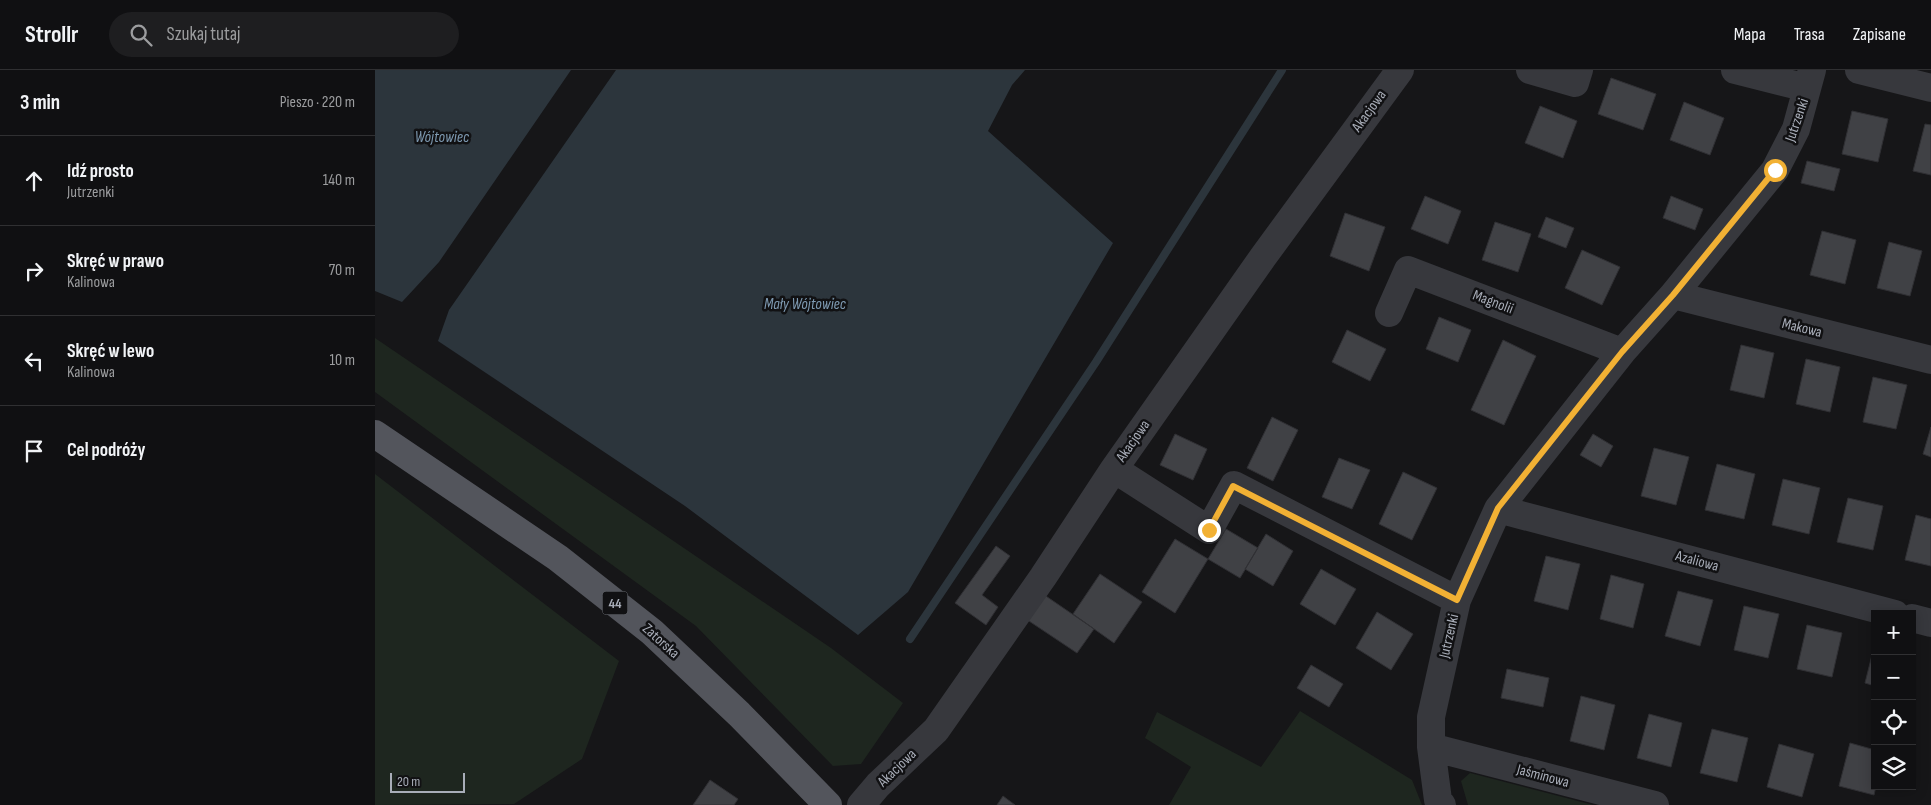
<!DOCTYPE html>
<html lang="pl">
<head>
<meta charset="utf-8">
<style>
	body { margin:0; font-family:"Sofia Sans Condensed",sans-serif; background:#1e1e20; color:#f1f3f6 }
	.controls { position:absolute; right:15px; bottom:15px; display:grid; overflow:hidden; border-radius:0px; box-shadow:0 2px 12px #0003 }
	.controls button { width:45px; height:45px; display:grid; place-items:center; padding:0; border:0; border-bottom:1px solid #303032; background:#101012; color:#f1f3f6; font:25px sans-serif }
	.scale { position:absolute; left:15px; bottom:12px; width:75px; box-sizing:border-box; padding-left:5px; border:2px solid #a8adb8; border-top:0; font-size:14px; line-height:18px; white-space:nowrap; color:#a8adb8; -webkit-text-stroke:4px #111113; paint-order:stroke }
	.stop { position:absolute; width:15px; height:15px; margin:-11px; border:4px solid #f2b134; border-radius:50%; background:#fff }
	.stop.end { background:#f2b134; border-color:#fff; box-shadow:0 1px 5px #0008 }
	.list { margin:0; padding:0; list-style:none }
	h2 { display:flex; justify-content:space-between; align-items:center; height:65px; margin:0; padding:0 20px; font-size:21px }
	h2 small { font-size:16px; font-weight:400; color:#9c9d9f }
	.list li { display:grid; grid-template-columns:32px 1fr auto; gap:15px; align-items:center; box-sizing:border-box; height:90px; padding:0 20px; border-top:1px solid #303032 }
	.list b { display:block; font-size:19px; white-space:nowrap }
	.list p { margin:0; font-size:16px; white-space:nowrap; color:#9c9d9f }
	.list em { font-size:16px; font-style:normal; color:#9c9d9f }
	.icon { flex:none; width:28px; height:28px; fill:none; stroke:currentColor; stroke-width:2; stroke-linecap:round; stroke-linejoin:round }
	.map { position:relative; flex:none; width:1556px; height:735px; overflow:hidden }
	header { display:flex; align-items:center; gap:30px; box-sizing:border-box; height:70px; padding:0 25px; background:#101012; border-bottom:1px solid #303032 }
	header strong { font-size:24px }
	nav { display:flex; gap:28px; margin-inline-start:auto; font-size:18px }
	.search { width:350px; height:45px; background:#1e1e20; display:flex; align-items:center; gap:12px; box-sizing:border-box; padding:0 18px; border-radius:28px; color:#9c9d9f; font-size:19px }
	main { display:flex }
	aside { flex:1; background:#101012 }
	.map>svg:first-child { display:block }
</style>
</head>
<body>
<header>
<strong>Strollr</strong>
<div class="search"><svg class="icon" aria-label="search" viewBox="0 0 24 24"><circle cx="10" cy="10" r="6"/><path d="M15 15l6 6"/></svg>Szukaj tutaj</div>
<nav><a>Mapa</a><a>Trasa</a><a>Zapisane</a></nav>
</header>
<main>
<aside>
<h2>3 min<small>Pieszo · 220 m</small></h2>
<ul class="list">
<li><svg class="icon" aria-label="ahead" viewBox="0 0 24 24"><path d="M12 20V5M6 11l6-6 6 6"/></svg><div><b>Idź prosto</b><p>Jutrzenki</p></div><em>140 m</em></li>
<li><svg class="icon" aria-label="right" viewBox="0 0 24 24"><path d="M7 20v-9h11M14 6l5 5-5 5"/></svg><div><b>Skręć w prawo</b><p>Kalinowa</p></div><em>70 m</em></li>
<li><svg class="icon" aria-label="left" viewBox="0 0 24 24"><path d="M17 20v-9H6M10 6l-5 5 5 5"/></svg><div><b>Skręć w lewo</b><p>Kalinowa</p></div><em>10 m</em></li>
<li><svg class="icon" aria-label="arrive" viewBox="0 0 24 24"><path d="M6 21V4h12l-3 4 3 4H6"/></svg><div><b>Cel podróży</b></div></li>
</ul>
</aside>
<div class="map">
<svg width="1556" height="735" viewBox="0 0 1556 735">
	<rect width="100%" height="100%" fill="#161618"/>
	<path fill="#1e261f" d="M0,268l456,310 72,55 -42,61 -28,2 -137,-140 -321,-234z
		M0,404l244,187 -37,98 -68,45 -139,1z
		M925,641l112,69 10,25h-253l22,-38 -46,-29 12,-26 104,55z
		M1095,703l123,32h-125l-7,-24z"/>
	<path fill="#2c353c" d="M0,0h196l-132,192 -37,40 -27,-11z
		M241,0h409l-13,15 -24,46 125,112 -205,349 -50,43 -173,-129 -247,-165 11,-31z"/>
	<g fill="none" stroke-linecap="round" stroke-linejoin="round">
		<path stroke="#2c353c" stroke-width="8" d="M535,569l186,-277 186,-292"/>
	</g>
	<path fill="#404145" stroke="#303034" d="M1236,8l45,16 -13,36 -45,-16z
		M1309,32l40,16 -14,37 -40,-15z
		M1165,36l37,15 -14,37 -38,-15z
		M1477,41l36,8 -10,43 -36,-8z
		M1550,54l6,1v50l-18,-4z
		M1432,91l33,8 -6,22 -33,-8z
		M1050,126l36,15 -13,33 -37,-15z
		M1296,126l32,13 -8,21 -32,-12z
		M970,143l40,14 -16,44 -39,-15z
		M1171,147l28,11 -8,20 -28,-11z
		M1120,152l36,12 -13,38 -36,-12z
		M1447,161l34,9 -11,44 -35,-9z
		M1514,172l33,9 -12,45 -33,-8z
		M1207,180l38,17 -18,38 -37,-17z
		M1064,247l32,13 -13,32 -32,-13z
		M972,260l39,19 -16,32 -38,-19z
		M1128,270l33,16 -32,69 -33,-15z
		M1366,275l33,8 -10,45 -34,-8z
		M1431,289l34,8 -10,45 -34,-8z
		M1498,307l34,8 -11,44 -33,-7z
		M897,347l26,13 -25,51 -26,-13z
		M1556,357v30l-8,-3z
		M800,364l32,15 -14,31 -33,-15z
		M1218,364l20,12 -12,21 -21,-12z
		M1279,378l35,9 -13,48 -35,-9z
		M964,388l31,12 -18,39 -30,-12z
		M1342,394l38,10 -11,45 -39,-9z
		M1028,402l34,16 -25,52 -33,-16z
		M1408,409l37,9 -11,46 -37,-9z
		M1473,428l35,8 -10,44 -36,-8z
		M1541,445l15,4v47l-26,-6z
		M851,459l32,19 -18,30 -32,-19z
		M891,464l27,17 -20,35 -28,-17z
		M800,469l33,20 -33,54 -33,-21z
		M621,476l14,10 -28,39 16,12 -12,18 -31,-22z
		M1171,486l34,8 -12,46 -34,-9z
		M946,499l35,20 -21,36 -35,-21z
		M725,504l42,28 -28,41 -41,-29z
		M1236,505l33,9 -11,44 -33,-9z
		M1303,521l35,9 -13,46 -35,-10z
		M665,522l54,37 -17,24 -54,-36z
		M1369,536l35,8 -11,44 -34,-8z
		M1002,542l36,22 -22,36 -35,-22z
		M1432,555l35,8 -10,44 -35,-8z
		M1500,573v43l-10,-3z
		M936,595l32,19 -14,23 -32,-19z
		M1132,599l42,9 -6,29 -42,-9z
		M1206,626l34,9 -11,45 -34,-9z
		M1274,644l33,9 -11,44 -34,-9z
		M1337,659l36,9 -11,44 -37,-9z
		M1475,673l25,7 1,36 -2,9 -35,-9z
		M1404,674l35,10 -12,43 -35,-10z
		M335,710l28,19 -4,6h-41z
		M628,726l12,9h-18z"/>
	<g fill="none" stroke-linecap="round" stroke-linejoin="round">
		<path stroke="#37383d" stroke-width="28" d="M1155,0l45,13 4,-13
			M1360,0l72,18
			M1484,0l72,18
			M1298,225l258,65
			M1014,243l19,-43 214,82
			M739,399l95,61 25,-45 223,115
			M1123,439l397,105
			M1537,548l19,5
			M1056,677l224,58
			M486,735l17,-20 58,-55 107,-153 71,-108 149,-212 137,-187
			M1067,735l-4,-5 -7,-53v-30l26,-117 41,-91 124,-157 51,-57 102,-125 21,-41 16,-59"/>
		<path stroke="#53555c" stroke-width="28" d="M0,364l183,124 94,74 87,82 89,91"/>
	</g>
	<g fill="none" stroke-linecap="round" stroke-linejoin="round">
		<path stroke="#f2b134" stroke-width="6" d="M834,460l24,-44 224,114 41,-92 124,-156 51,-57 102,-125"/>
	</g>
	<g text-anchor="middle" dominant-baseline="central" stroke-width="5" stroke-linejoin="round" paint-order="stroke">
		<rect fill="#111113" stroke="#7b7e86" stroke-width="1" x="227.5" y="521.5" width="25" height="23" rx="4"/>
		<g font-size="14" font-weight="bold" fill="#a8adb8">
			<text x="240" y="533">44</text>
		</g>
		<g font-size="15" fill="#a8adb8" stroke="#111113">
			<text transform="translate(994 41) rotate(-54)">Akacjowa</text>
			<text transform="translate(1422 50) rotate(-71)">Jutrzenki</text>
			<text transform="translate(1118 232) rotate(21)">Magnolii</text>
			<text transform="translate(1427 258) rotate(14)">Makowa</text>
			<text transform="translate(758 371) rotate(-55)">Akacjowa</text>
			<text transform="translate(1322 491) rotate(15)">Azaliowa</text>
			<text transform="translate(1074 566) rotate(-77)">Jutrzenki</text>
			<text transform="translate(286 571) rotate(42)">Zatorska</text>
			<text transform="translate(522 698) rotate(-44)">Akacjowa</text>
			<text transform="translate(1168 706) rotate(15)">Jaśminowa</text>
		</g>
		<g font-size="16" font-style="italic" fill="#7f9bb3" stroke="#111113">
			<text x="67" y="67">Wójtowiec</text>
			<text x="430" y="234">Mały Wójtowiec</text>
		</g>
	</g>
</svg>
<div class="controls">
<button>+</button>
<button>−</button>
<button><svg class="icon" aria-label="locate" viewBox="0 0 24 24"><circle cx="12" cy="12" r="6"/><path d="M12 2v4M12 18v4M2 12h4M18 12h4"/></svg></button>
<button><svg class="icon" aria-label="layers" viewBox="0 0 24 24"><path d="M12 4l9 5-9 5-9-5zM3 14l9 5 9-5"/></svg></button>
</div>
<div class="scale">20 m</div>
<div class="stop" style="left:1400px;top:100px"></div>
<div class="stop end" style="left:834px;top:460px"></div>
</div>
</main>
</body>
</html>
